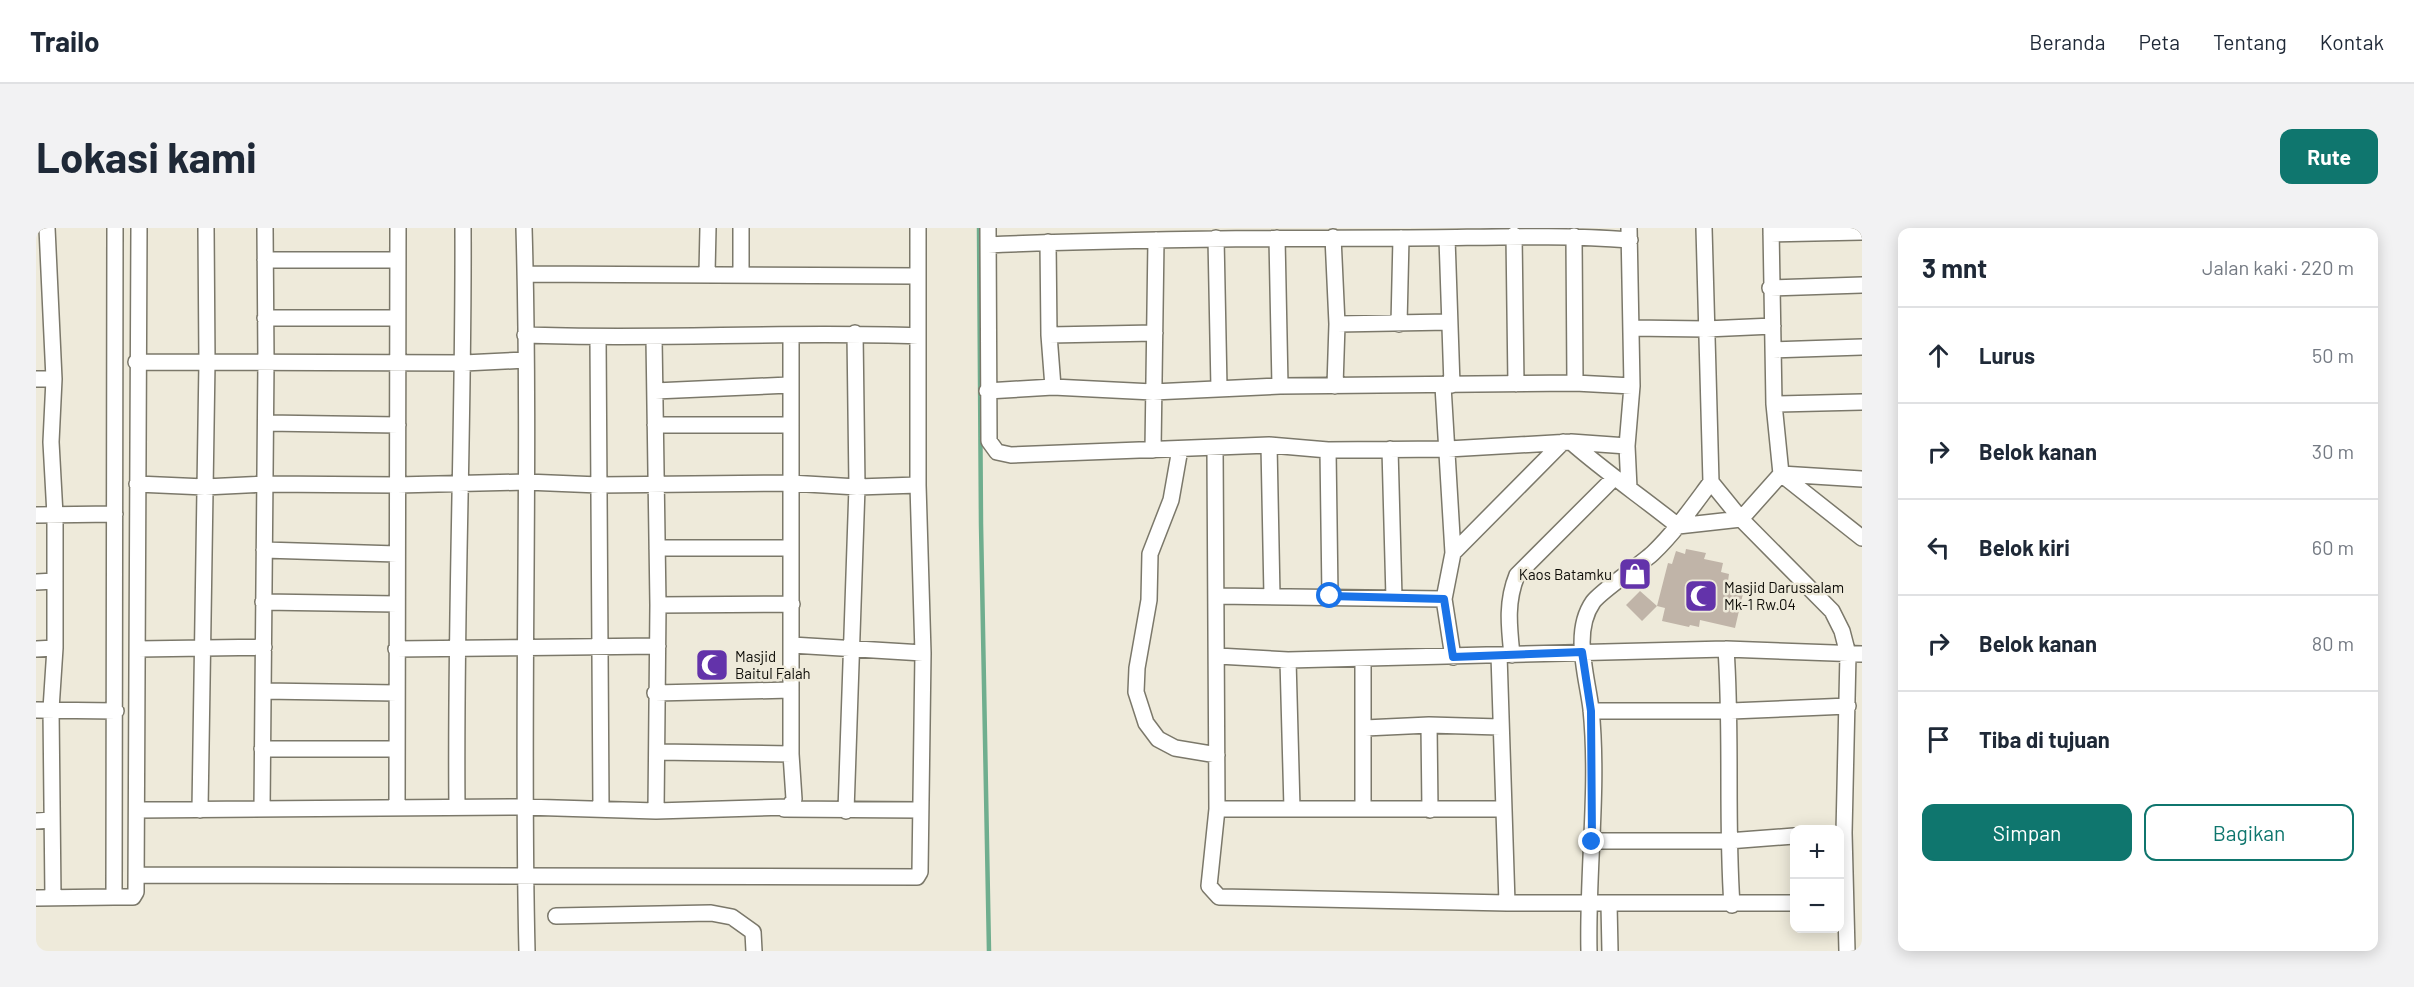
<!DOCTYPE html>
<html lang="id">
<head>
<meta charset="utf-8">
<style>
	body { margin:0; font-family:Barlow,sans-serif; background:#f2f2f3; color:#1f2937 }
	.controls { position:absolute; right:18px; bottom:18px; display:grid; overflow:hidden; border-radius:12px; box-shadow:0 3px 15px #0003 }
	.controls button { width:54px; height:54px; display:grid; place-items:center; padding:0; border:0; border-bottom:2px solid #e0e1e3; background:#fff; color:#1f2937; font:30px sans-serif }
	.stop { position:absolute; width:18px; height:18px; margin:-14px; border:4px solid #1a73e8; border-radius:50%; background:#fff }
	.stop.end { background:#1a73e8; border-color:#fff; box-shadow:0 2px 6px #0008 }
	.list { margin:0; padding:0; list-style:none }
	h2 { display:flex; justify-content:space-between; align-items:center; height:78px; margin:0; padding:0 24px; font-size:26px }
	h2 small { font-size:20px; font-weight:400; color:#747a83 }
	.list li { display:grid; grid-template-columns:39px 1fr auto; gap:18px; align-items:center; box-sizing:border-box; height:96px; padding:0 24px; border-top:2px solid #e0e1e3 }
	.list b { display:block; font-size:22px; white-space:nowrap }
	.list em { font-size:20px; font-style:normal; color:#747a83 }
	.actions { display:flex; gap:12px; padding:18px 24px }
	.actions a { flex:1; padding:14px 0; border:2px solid #0f766e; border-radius:12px; text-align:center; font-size:21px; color:#0f766e }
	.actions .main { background:#0f766e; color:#fff }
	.icon { flex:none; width:33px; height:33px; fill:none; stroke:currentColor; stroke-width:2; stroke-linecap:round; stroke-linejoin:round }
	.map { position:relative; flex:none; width:1826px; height:723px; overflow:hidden; border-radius:12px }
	header { display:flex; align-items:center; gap:36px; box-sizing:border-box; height:84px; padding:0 30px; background:#fff; border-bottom:2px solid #e0e1e3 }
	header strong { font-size:28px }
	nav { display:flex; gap:33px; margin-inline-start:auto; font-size:21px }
	.intro { display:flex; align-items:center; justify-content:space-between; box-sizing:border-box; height:144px; padding:0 36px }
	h1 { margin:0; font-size:42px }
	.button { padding:15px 27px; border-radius:12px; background:#0f766e; color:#fff; font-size:21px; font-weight:700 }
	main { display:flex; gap:36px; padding:0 36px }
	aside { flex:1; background:#fff; border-radius:12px; box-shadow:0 3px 15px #0003 }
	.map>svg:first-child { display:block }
</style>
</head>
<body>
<header>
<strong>Trailo</strong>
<nav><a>Beranda</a><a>Peta</a><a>Tentang</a><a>Kontak</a></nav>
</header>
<div class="intro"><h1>Lokasi kami</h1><a class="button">Rute</a></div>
<main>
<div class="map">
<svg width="1826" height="723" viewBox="0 0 1826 723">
	<rect width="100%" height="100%" fill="#eeeada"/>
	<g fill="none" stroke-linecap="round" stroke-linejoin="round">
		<path stroke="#6fae8e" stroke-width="4.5" d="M943,0l2,296 8,427"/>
	</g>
	<path fill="#c0b4a8" d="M1650,321l20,4 -2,6 19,4 -2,9 8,2 -1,7 17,4 -10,43 -35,-8 -1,7 -9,-2 -1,2 -27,-6 3,-13 -8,-2 11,-43 4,1 4,-13 9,3z
		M1604,363l17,15 -15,15 -16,-16z"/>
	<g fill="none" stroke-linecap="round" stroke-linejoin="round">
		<defs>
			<path id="minor" d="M11,0l7,151 -3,63 4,73v133l-4,61 2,189
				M488,0c7,241 -3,482 3,723
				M952,0l1,213 8,11 14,3 258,-10 59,5 120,-1 123,-7 56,4
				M1593,0l3,158 -5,60 2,42
				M1668,0l7,254 30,37 91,92 10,20 6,23 -4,179 3,118
				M1735,0l3,176 7,70 81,64
				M1735,6l91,-2
				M1478,7l2,149
				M1538,8l1,147
				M1297,9l4,87 -2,62
				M1180,10l3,150
				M1241,10l3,148
				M1411,10l5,147
				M1012,14l1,93 4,52
				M952,17c138,-6 276,-7 414,-7 76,0 151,-4 228,2
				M229,32h133
				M671,45l1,-45
				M489,46l392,2
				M705,47v-47
				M1734,60l92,-3
				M229,90h132
				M1301,96l112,-2
				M1363,96l2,-86
				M1595,100l75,1 67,-3
				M489,107c131,5 262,-4 393,1
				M1013,107l106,-2
				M562,110l3,471
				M618,110l4,267 -2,206
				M1737,122l89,-3
				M100,134l328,1 62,-3
				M0,151h18
				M1407,158l10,167 -9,46 9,58
				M619,163l134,-6
				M951,163l66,-4 100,5 127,-6 295,-3 57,3
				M1738,176l88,-2
				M230,195l132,2
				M619,197h136
				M1535,214c34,30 71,55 107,84l63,-7 40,-45
				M1233,217l3,151
				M1179,220l2,361 -8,77 10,11 288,6h287
				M1144,221l-9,51 -21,54 -1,46 -12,68 -1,24 10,31 12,16 17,9 42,7
				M1354,221l4,149
				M1117,222l3,-210
				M1292,222l2,146
				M1745,246l81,5
				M101,256l68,3 60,-3 132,1 129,-3 73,3 191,-2 67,4 61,-2
				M0,287l79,-1
				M621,320h133
				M228,322l133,4
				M1417,325l110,-111
				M0,354l19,-1
				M1180,368l228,3
				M227,374l134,2
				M622,377l134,-1
				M756,417l131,8
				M0,421l19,-1
				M102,421l126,-2
				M360,421l262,-3
				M1690,421c6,86 0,171 6,256
				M1463,427l8,248
				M1476,427c-3,-29 -6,-53 5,-80l96,-96
				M1182,428l70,4 438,-11 136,5
				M1327,431v149
				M1252,432l4,148
				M227,463l134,2
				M619,465l136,-3
				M0,482l80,1
				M1555,483h140l117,-5
				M1393,497l1,85
				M1329,500l64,-3 71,2
				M226,521h135
				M621,524l134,2
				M361,579l1,-579
				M421,579c-2,-193 7,-386 6,-579
				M226,581l4,-448 -1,-133
				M748,581l135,1
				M1181,581h286
				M101,582l387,-3 132,4 133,-4 5,-8 -3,-45v-418
				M164,582l7,-448 -1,-134
				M810,583l11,-324 -2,-154
				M0,593l16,-1
				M1556,613h136l66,-5
				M100,647l781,2 3,-5 3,-219 -5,-168v-257
				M78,669h19l3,-5 3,-664
				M0,670l78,-1 1,-669
				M1573,676l1,47
				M520,688l155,-3 21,4 21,15 1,19
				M1553,723c-2,-80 10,-162 2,-242 -4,-33 -19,-77 2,-107 8,-11 47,-37 60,-49 22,-21 40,-47 58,-71"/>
		</defs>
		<use href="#minor" stroke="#7b786a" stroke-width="18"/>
		<use href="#minor" stroke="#fff" stroke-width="15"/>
	</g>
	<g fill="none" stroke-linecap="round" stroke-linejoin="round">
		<path stroke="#1a73e8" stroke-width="8" d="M1294,368l114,3 9,58 129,-5 9,59 1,131"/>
	</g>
	<defs>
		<symbol id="shop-square" viewBox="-11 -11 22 22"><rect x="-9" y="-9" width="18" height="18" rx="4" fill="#6333aa" stroke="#eeeada"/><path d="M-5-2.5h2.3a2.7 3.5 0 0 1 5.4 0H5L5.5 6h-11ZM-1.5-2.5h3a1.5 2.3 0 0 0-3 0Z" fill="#fff"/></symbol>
		<symbol id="mosque-square" viewBox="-11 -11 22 22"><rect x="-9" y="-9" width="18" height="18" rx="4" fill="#6333aa" stroke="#eeeada"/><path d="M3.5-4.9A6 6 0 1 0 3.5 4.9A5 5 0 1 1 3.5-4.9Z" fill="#fff"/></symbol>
	</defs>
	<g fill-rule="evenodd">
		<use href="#shop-square" x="1580" y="327" width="38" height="38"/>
		<use href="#mosque-square" x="1646" y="349" width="38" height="38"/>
		<use href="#mosque-square" x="657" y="418" width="38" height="38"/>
	</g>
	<g text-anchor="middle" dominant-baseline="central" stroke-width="5" stroke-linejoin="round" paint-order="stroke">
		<g font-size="15" fill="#0d0c07" stroke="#eeeada" text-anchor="start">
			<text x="1576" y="346" text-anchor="end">Kaos Batamku</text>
			<text x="1688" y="359">Masjid Darussalam<tspan x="1688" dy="17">Mk-1 Rw.04</tspan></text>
			<text x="699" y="428">Masjid<tspan x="699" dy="17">Baitul Falah</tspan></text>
		</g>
	</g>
</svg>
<div class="controls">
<button>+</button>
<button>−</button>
</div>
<div class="stop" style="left:1294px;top:368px"></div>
<div class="stop end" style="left:1556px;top:614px"></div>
</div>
<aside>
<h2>3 mnt<small>Jalan kaki · 220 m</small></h2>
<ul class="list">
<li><svg class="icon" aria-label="ahead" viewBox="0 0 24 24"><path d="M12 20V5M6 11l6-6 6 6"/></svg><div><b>Lurus</b></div><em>50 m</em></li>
<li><svg class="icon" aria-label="right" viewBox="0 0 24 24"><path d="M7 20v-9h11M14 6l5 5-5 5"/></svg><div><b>Belok kanan</b></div><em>30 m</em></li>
<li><svg class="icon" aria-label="left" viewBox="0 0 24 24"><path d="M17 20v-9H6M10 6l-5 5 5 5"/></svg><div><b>Belok kiri</b></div><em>60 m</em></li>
<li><svg class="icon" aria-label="right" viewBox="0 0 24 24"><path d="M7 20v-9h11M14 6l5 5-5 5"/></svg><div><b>Belok kanan</b></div><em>80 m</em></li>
<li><svg class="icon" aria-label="arrive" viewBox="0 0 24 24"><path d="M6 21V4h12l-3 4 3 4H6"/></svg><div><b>Tiba di tujuan</b></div></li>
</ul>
<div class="actions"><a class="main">Simpan</a><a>Bagikan</a></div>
</aside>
</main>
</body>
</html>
